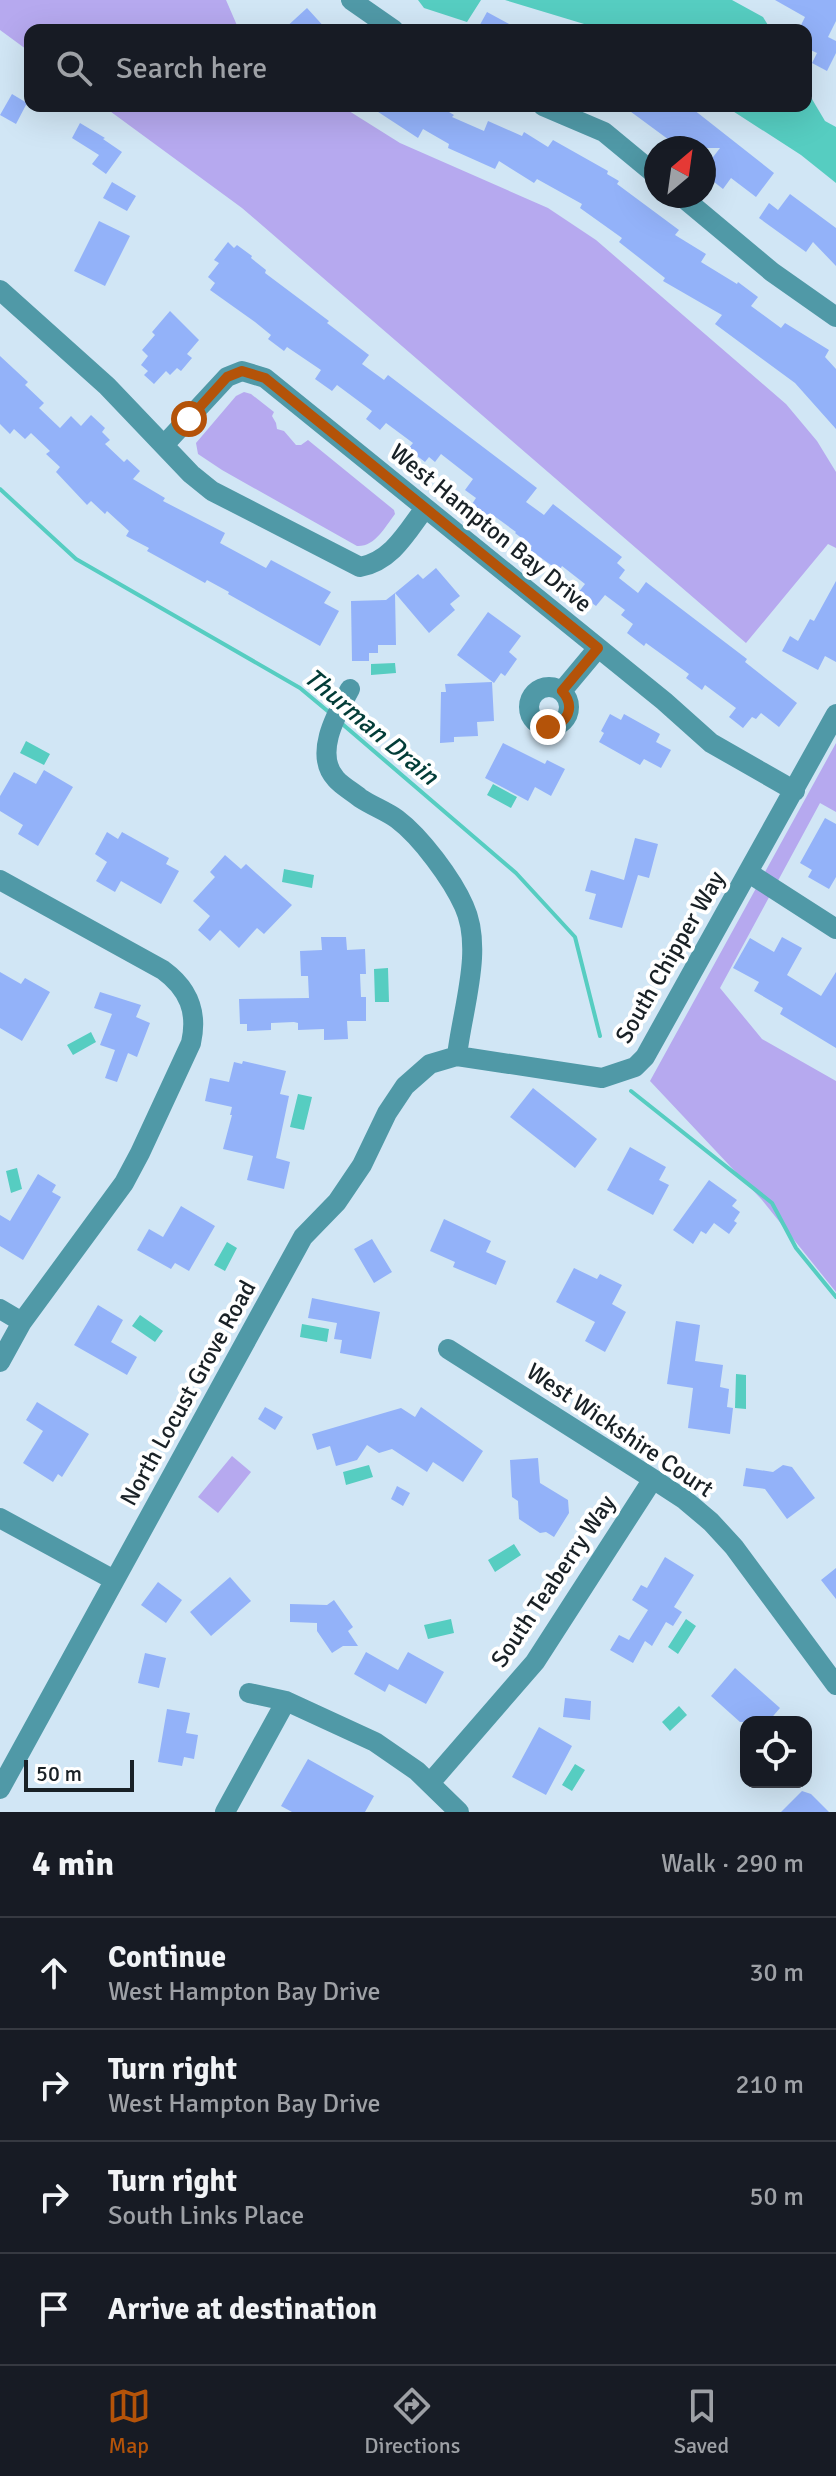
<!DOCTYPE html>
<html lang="en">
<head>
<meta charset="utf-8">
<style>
	body { margin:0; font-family:Signika,sans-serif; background:#20242c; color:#f1f3f6 }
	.controls { position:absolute; right:24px; bottom:24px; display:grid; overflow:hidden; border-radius:16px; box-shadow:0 8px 32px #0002 }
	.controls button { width:72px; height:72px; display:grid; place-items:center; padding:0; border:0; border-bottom:2px solid #363941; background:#171b24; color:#f1f3f6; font:40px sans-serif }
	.compass { position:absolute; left:644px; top:136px; width:72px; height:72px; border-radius:50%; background:#171b24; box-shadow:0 8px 32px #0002; rotate:29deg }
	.scale { position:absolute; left:24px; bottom:20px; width:110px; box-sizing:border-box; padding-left:8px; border:4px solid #192126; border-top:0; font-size:22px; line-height:28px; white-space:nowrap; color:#192126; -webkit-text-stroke:6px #fff; paint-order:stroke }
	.stop { position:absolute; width:24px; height:24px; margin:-18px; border:6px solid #b45309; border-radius:50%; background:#fff }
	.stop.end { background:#b45309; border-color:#fff; box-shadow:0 2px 8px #0008 }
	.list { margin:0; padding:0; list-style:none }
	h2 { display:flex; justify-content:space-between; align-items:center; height:104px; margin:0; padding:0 32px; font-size:34px }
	h2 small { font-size:26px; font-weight:400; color:#9ea1a6 }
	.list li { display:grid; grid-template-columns:52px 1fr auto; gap:24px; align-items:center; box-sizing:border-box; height:112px; padding:0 32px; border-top:2px solid #363941 }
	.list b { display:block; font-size:30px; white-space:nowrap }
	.list p { margin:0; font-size:26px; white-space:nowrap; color:#9ea1a6 }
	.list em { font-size:26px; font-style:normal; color:#9ea1a6 }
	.icon { flex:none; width:44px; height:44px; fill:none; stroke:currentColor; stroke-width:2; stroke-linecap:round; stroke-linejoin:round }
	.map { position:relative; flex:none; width:836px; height:1812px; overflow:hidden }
	.search { position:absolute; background:#171b24; box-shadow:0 8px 32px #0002; left:24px; right:24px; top:24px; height:88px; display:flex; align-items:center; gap:20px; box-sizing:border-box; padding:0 28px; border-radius:16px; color:#9ea1a6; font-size:30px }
	.sheet { height:552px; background:#171b24 }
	nav { display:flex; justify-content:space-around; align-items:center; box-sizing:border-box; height:112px; border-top:2px solid #363941; background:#171b24; font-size:22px; color:#9ea1a6 }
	nav a { display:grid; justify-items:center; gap:4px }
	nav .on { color:#b45309 }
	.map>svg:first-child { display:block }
</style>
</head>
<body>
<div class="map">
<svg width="836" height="1812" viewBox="0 0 836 1812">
	<rect width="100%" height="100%" fill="#d1e6f5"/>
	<path fill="#b6a9ef" d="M0,0h226l13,30h-209v22l-30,-22z
		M103,106h238l59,37 148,65 48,32 190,164 31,37 19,31v76l-8,-4 -82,99 -504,-435z
		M244,392l7,2 23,18 -2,4 4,7 1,6 7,2 12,14h5l7,-5 86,70 1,4c-10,13 -20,33 -38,32l-135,-76 -24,-16 -2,-11 40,-47z
		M836,743v69l-16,-9 -100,185 42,51 74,42v211l-74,-92 -112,-119z
		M232,1456l19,16 -33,41 -20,-16z"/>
	<path fill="#56cdc1" d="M418,0h63l-14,22 -43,-14z
		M505,0h227l31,17 8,13h-167z
		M806,89l19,32 11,6v56l-35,-28 -76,-49h81z
		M395,663l1,10 -25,2v-11z
		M26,741l24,13 -6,11 -24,-12z
		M493,784l24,13 -6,11 -24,-13z
		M284,869l30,6 -2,13 -30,-6z
		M388,968l1,34h-14l-1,-33z
		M91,1032l5,10 -23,13 -6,-10z
		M298,1094l14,3 -8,33 -14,-3z
		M17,1168l5,21 -11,4 -5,-22z
		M227,1242l10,6 -12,23 -11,-6z
		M140,1315l23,16 -8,11 -23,-16z
		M302,1324l27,5 -2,13 -27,-5z
		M736,1374l10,1v34l-11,-1z
		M369,1465l4,12 -27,8 -3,-13z
		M514,1544l7,11 -26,17 -7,-12z
		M451,1619l3,14 -26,6 -4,-14z
		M686,1619l10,7 -18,28 -10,-7z
		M679,1706l8,9 -17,16 -8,-9z
		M575,1764l10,6 -13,21 -10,-6z"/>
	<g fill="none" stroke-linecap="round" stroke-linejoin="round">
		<path stroke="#56cdc1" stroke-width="4" d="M0,489l76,70 224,129 30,25
			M340,722l176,151 59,64 25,99
			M631,1091l141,112 24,45 40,49"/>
	</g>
	<path fill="#93b2f9" d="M775,0h61v21l-8,16 8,4v12l-9,18 -15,-8 5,-10 -11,-5 6,-12 -6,-3v-3l-7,-1 6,-12z
		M307,8l20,22h-44z
		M487,12l33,18h-43z
		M12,94l15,9 -11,21 -16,-9z
		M369,106h70l15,9 -2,2 32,14 4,-10 34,15 2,-4 24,15 5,-7 55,31 -1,3 12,7 -2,3 62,46 -4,5 31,19 -5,8 36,22 1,-2 20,15 -7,9 30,22 4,-5 44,27 -4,7 11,12v60l-41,-46 -80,-59 7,-9 -59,-34 2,-3 -46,-36 3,-4 -42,-30 2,-4 -45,-25 -3,4 -35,-22 -4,8 -47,-21 1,-4 -26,-15 -5,9z
		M623,106h66l85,67 -18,24 -25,-19 -8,11 -19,-15v-5l16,-21h-40z
		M80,123l25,15 -2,1 19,13 -16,22 -14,-10 7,-9 -27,-17z
		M112,182l24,14 -9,15 -24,-13z
		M790,194l46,34v38l-23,-24 -7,10 -47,-34 10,-15 9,7z
		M99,221l31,15 -25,50 -31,-15z
		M228,242l6,6 3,-3 15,11 -1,2 15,12 -1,3 64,48 -2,2 42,32 -7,9 22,16 4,-5 149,113 -11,14 18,13 9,-11 69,53 -5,6 8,7 -6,8 19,15 8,-11 101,77 -2,3 52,41 -18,24 -18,-14 -5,6 -4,-2 -9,11 -14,-11 7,-9 -31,-23 -3,5 -16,-12 3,-4 -43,-31 -2,3 -17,-13 6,-9 -12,-9 4,-5 -20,-15 -9,11 -18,-13 7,-9 -23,-18 -3,5 -30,-22 3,-3 -17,-13 1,-1 -26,-19 -2,3 -16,-12 4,-6 -11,-8 8,-11 -32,-25 -6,8 -6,-5 -4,5 -17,-13 5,-6 -27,-20 -6,7 -14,-11 6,-8 -35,-26 -5,6 -17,-12 6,-9 -34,-23 -3,4 -16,-12 3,-4 -16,-13 -45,-32 5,-7 -7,-6 11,-14 -5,-3z
		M170,311l29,29 -12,14 5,4 -11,13 -4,-3 -7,7 -4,-4 -12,13 -10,-9 4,-4 -7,-6 7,-9 -6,-6 13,-15 -3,-3z
		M0,356l28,26 -3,3 19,18 -5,5 21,20 11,-12 10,10 10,-11 14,13 -3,4 8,8 -5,4 19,18 3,-3 13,12 -7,8 32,19 -2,3 62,32 -5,10 46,25 5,-8 60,32 -7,11 15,8 -19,35 -92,-52 1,-2 -22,-12 -2,3 -58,-32 2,-3 -23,-12 3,-5 -22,-20 -2,3 -14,-13 -4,4 -31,-33 4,-5 -14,-13 4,-3 -19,-18 -6,6 -11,-10 -4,5 -10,-10z
		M436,568l24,28 -10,8 5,6 -26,23 -34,-40 23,-19 5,5z
		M836,581v81l-11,-6 -7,14 -36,-19 8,-15 8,5 12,-22 4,2z
		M395,593l1,52h-18v8h-9v8h-17l-1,-60 35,-1z
		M488,612l33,24 -12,16 8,7 -12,17 -4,-3 -7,10 -37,-28z
		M492,682l2,39 -17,1 1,14 -24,1v5l-14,1 1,-51h5l-1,-8z
		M610,714l11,6 3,-6 36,20 -4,8 15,8 -10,18 -17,-9 -4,6 -41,-23 5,-9 -3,-2z
		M503,743l42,21 2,-4 18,9 -14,27 -16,-9 -7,14 -43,-23z
		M44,770l29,17 -35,59 -20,-12 5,-9 -23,-14v-15l14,-24 22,12z
		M825,818l11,6v53l-7,12 -21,-12 4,-7 -12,-7z
		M107,832l11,7 4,-7 47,26 -3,6 13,7 -18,33 -40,-23 -6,11 -19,-11 11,-19 -12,-8z
		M635,838l23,6 -9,34 -11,-3 -16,53 -33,-9 7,-25 -11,-3 6,-21 33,10z
		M225,855l16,14 5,-5 46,41 -28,29 -7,-6 -18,20 -19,-18 -10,11 -12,-11 12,-14 -17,-15 22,-24 -5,-5z
		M321,937h25l1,13 18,-1 1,25h-6l1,23h5v24h-19l1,18 -24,1v-11l-26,1v-7l-4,-1 -23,1v7l-24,1v-7h-7l-1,-25 70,-1 -1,-22h-7l-1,-25 22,-1z
		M782,937l20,11 -15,27 34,21 15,-24v76l-56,-34 3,-6 -29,-17 5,-9 -26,-14 17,-30 24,14z
		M0,972l21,12 4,-6 25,14 -28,49 -22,-13z
		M100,992l41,13 -5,12 14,6 -13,34 -9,-4 -11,29 -12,-4 10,-28 -15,-5 12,-31 -18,-6z
		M243,1061l43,10 -6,23 9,2 -13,62 14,4 -6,27 -37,-9 6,-24 -30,-7 9,-34h-2l2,-8 -27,-6 5,-23 19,4 5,-20 8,2z
		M533,1088l64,51 -22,29 -65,-51z
		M630,1147l36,20 -7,13 10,5 -16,30 -46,-25z
		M38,1174l18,11 -4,7 9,5 -38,63 -23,-14v-31l10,6z
		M709,1180l28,20 -5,6 8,6 -6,9 3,2 -8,11 -15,-11 -8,11 -5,-3 -8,13 -20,-14z
		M181,1206l34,20 -26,45 -14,-8 -4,6 -34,-19 12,-21 14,8z
		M444,1219l47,22 -5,11 20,9 -10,24 -43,-18 2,-5 -25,-11z
		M372,1239l20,33 -18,11 -20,-34z
		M574,1268l23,11 3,-5 22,11 -10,19 14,8 -21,40 -20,-11 10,-19 -39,-20z
		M312,1298l68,14 -9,47 -31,-6 2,-13 -8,-1 3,-16 -29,-5z
		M98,1305l25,15 -12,22 26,15 -10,18 -53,-30z
		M676,1321l24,4 -5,36 28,4 -3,22 9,2 -2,18 6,1 -3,26 -42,-6 5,-40 -26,-4z
		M37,1402l52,32 -27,43 -4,-3 -5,8 -30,-19 20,-32 -17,-11z
		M265,1407l18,10 -8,13 -17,-11z
		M421,1407l62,44 -20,31 -30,-20 -6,10 -35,-23 -13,4 -12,-8 -10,15 -21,6 -6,-20 -13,4 -5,-16 89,-26 14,9z
		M538,1458l2,25 28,17 1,13 -15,24 -8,-5 -6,1 -21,-14 -1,-18 -6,-4 -2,-37z
		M783,1465l9,2 23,31 -28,21 -22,-30 -22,-3 3,-18 27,4z
		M397,1486l13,7 -7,13 -12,-7z
		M665,1557l29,18 -20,32 8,5 -9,14 -7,-4 -14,24 -7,-5 -12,22 -23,-13 9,-15 10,5 19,-30 -16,-10 9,-15 6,3z
		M836,1568v31l-15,-19z
		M230,1577l21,24 -40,35 -21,-24z
		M158,1582l24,18 -16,23 -25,-18z
		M334,1600l19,27 -5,4 10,15h-15l-11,7 -15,-22v-8l-27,-1v-18l37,1z
		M366,1652l32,18 10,-18 36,20 -18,32 -37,-20 -4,8 -31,-18z
		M145,1653l21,5 -7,30 -21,-5z
		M735,1668l45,40 -12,14h-28l-29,-26z
		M565,1698l26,3 -1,19 -27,-3z
		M167,1709l23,4 -4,20 12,2 -4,24 -10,-2 -2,9 -24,-4z
		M539,1727l33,19 -26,49 -34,-18z
		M308,1759l66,37 -9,16h-73l-11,-6z
		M802,1791l9,3 18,18h-48z"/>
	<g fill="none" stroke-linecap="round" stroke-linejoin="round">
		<path stroke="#5099a7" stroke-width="20" d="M351,0l43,30
			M543,106l61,26 52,43
			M681,196l91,76 64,45
			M0,290l107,96 84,88 21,17 148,76c32,-6 47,-35 65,-59
			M164,445l63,-68 15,-6 23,7 399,323 47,42 84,48
			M529 707a20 20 0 1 1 40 0a20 20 0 1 1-40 0Z
			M350,689c-13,24 -37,65 -14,90 6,7 17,13 24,19 12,8 26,13 37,21 24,18 55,60 67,87 20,43 -2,104 -7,150
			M562,691l36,-43
			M749,873l87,56
			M0,880l163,90c26,19 35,42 28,73l-51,110 -16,30 -102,139 -22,40
			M0,1309l22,13
			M448,1349l205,130 32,21 26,22 23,25 102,138
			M0,1518l114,62
			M249,1693l37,8 89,41 42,29 42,41
			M430,1783l105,-121 118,-183
			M0,1789l303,-552 34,-35 25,-37 25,-52 18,-27 25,-22 27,-8 145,22 33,-11 10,-10 191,-343
			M225,1812l61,-111"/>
	</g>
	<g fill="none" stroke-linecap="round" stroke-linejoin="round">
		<path stroke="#b45309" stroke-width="10" d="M189,419l38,-42 15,-6 23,7 333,270 -36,43c14,16 6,33 -14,36"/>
	</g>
	<g text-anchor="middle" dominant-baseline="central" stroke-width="8" stroke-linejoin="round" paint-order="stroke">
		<g font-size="24" fill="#192126" stroke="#fff">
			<text transform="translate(491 528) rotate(39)">West Hampton Bay Drive</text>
			<text transform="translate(670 957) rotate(-60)">South Chipper Way</text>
			<text transform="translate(188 1393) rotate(-61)">North Locust Grove Road</text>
			<text transform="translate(620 1430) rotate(34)">West Wickshire Court</text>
			<text transform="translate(553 1581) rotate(-56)">South Teaberry Way</text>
		</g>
		<g font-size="26" font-style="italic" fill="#023c37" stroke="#fff">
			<text transform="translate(371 727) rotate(40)">Thurman Drain</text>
		</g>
	</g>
</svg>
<div class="controls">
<button><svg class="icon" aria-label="locate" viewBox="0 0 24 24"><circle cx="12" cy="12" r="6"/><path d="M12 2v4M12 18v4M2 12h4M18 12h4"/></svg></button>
</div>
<svg class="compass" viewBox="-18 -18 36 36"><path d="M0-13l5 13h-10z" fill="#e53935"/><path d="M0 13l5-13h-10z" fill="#9ea1a6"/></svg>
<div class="scale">50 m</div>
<div class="stop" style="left:189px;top:419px"></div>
<div class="stop end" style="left:548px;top:727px"></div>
<div class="search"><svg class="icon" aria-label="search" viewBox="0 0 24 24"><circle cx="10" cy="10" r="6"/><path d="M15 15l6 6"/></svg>Search here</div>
</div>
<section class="sheet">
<h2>4 min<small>Walk · 290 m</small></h2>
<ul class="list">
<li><svg class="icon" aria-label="ahead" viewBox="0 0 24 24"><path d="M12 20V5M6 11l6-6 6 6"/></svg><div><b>Continue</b><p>West Hampton Bay Drive</p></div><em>30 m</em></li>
<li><svg class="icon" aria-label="right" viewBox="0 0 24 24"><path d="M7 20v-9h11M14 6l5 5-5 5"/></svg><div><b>Turn right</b><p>West Hampton Bay Drive</p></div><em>210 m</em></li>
<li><svg class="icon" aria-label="right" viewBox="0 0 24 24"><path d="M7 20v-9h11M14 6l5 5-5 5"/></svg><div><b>Turn right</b><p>South Links Place</p></div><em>50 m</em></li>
<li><svg class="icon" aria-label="arrive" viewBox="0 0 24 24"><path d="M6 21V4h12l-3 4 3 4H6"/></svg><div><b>Arrive at destination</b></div></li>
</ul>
</section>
<nav>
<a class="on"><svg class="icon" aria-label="map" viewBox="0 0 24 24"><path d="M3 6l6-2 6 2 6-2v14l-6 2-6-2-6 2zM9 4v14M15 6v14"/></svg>Map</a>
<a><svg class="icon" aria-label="directions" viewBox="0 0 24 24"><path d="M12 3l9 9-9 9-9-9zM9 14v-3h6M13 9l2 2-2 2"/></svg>Directions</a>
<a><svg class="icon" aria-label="saved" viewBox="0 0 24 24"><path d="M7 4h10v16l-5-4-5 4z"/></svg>Saved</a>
</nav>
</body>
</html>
